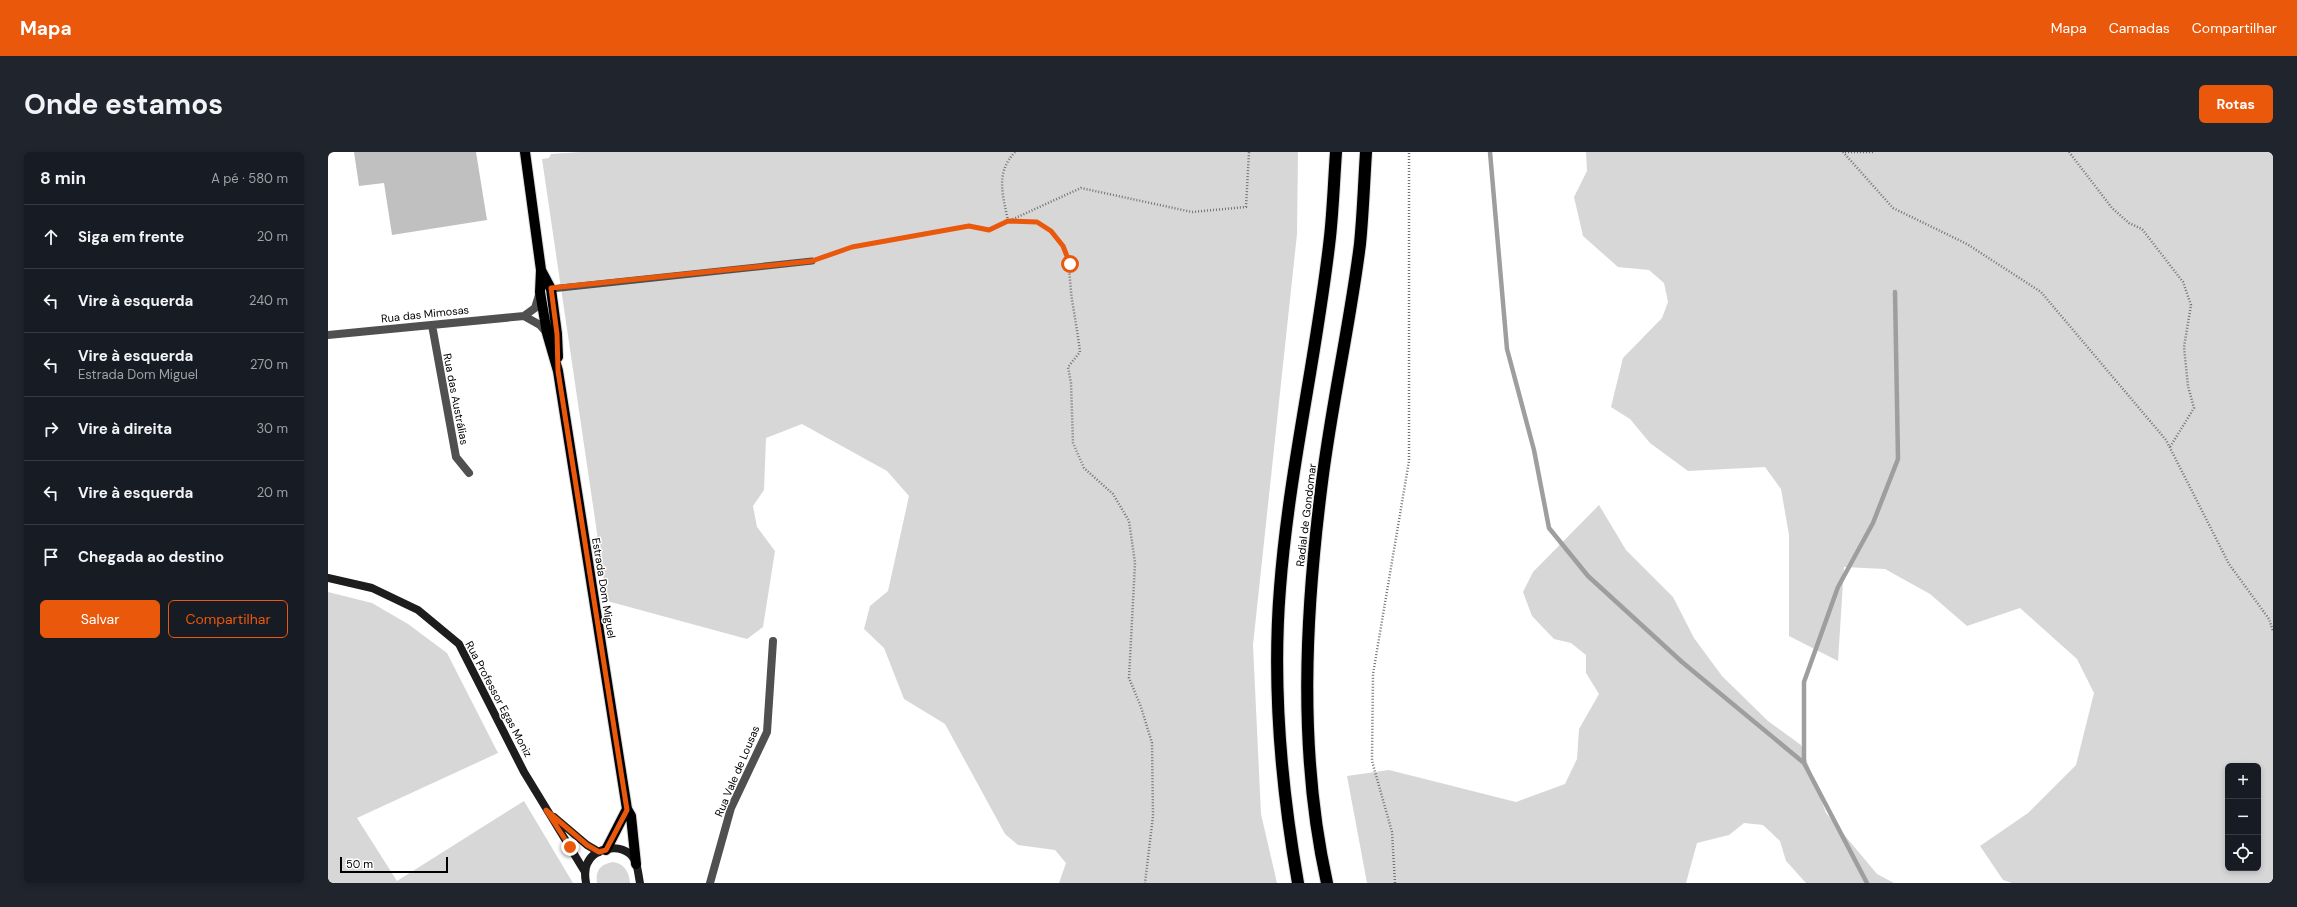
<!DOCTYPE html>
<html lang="pt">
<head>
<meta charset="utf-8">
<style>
	body { margin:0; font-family:"DM Sans",sans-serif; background:#20242c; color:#f1f3f6 }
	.controls { position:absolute; right:12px; bottom:12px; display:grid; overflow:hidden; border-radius:6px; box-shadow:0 2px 6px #0003 }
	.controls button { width:36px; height:36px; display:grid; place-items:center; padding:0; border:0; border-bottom:1px solid #363941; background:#171b24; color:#f1f3f6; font:20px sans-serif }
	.scale { position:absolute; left:12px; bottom:10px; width:108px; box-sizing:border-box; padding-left:4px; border:2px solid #000; border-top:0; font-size:11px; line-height:14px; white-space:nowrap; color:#000; -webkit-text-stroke:3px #fff; paint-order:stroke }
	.stop { position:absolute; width:12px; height:12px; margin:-9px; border:3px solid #ea580c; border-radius:50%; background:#fff }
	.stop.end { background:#ea580c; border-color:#fff; box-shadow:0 1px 4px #0008 }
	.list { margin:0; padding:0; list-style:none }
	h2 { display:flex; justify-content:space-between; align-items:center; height:52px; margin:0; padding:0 16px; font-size:17px }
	h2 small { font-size:13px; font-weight:400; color:#9ea1a6 }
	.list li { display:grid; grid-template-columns:26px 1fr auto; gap:12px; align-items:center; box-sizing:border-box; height:64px; padding:0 16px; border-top:1px solid #363941 }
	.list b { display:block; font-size:15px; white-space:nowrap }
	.list p { margin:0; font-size:13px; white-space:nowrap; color:#9ea1a6 }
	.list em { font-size:13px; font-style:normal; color:#9ea1a6 }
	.actions { display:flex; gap:8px; padding:12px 16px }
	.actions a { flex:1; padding:9px 0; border:1px solid #ea580c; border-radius:6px; text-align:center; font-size:14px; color:#ea580c }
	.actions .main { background:#ea580c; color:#fff }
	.icon { flex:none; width:22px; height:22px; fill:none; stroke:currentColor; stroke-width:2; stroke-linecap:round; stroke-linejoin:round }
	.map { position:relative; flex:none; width:1945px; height:731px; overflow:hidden; border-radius:6px }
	header { display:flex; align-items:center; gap:24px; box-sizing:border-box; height:56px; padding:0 20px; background:#ea580c; color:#fff }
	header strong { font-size:19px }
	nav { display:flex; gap:22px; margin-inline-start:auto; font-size:14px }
	.intro { display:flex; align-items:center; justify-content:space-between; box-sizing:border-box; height:96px; padding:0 24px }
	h1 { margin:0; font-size:28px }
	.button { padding:10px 18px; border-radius:6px; background:#ea580c; color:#fff; font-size:14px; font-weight:700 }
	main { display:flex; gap:24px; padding:0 24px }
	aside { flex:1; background:#171b24; border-radius:6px; box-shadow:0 2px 6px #0003 }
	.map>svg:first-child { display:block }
</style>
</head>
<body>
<header>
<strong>Mapa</strong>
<nav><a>Mapa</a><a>Camadas</a><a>Compartilhar</a></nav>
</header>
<div class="intro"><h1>Onde estamos</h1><a class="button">Rotas</a></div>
<main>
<aside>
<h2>8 min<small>A pé · 580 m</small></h2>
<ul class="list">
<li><svg class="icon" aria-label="ahead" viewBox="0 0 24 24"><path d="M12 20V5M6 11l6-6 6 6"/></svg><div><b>Siga em frente</b></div><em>20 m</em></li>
<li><svg class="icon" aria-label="left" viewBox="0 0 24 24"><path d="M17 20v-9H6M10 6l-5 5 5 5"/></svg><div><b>Vire à esquerda</b></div><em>240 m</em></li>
<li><svg class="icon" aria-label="left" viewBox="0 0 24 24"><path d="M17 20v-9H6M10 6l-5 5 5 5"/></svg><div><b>Vire à esquerda</b><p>Estrada Dom Miguel</p></div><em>270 m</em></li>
<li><svg class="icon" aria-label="right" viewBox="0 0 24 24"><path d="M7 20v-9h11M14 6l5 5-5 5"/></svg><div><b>Vire à direita</b></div><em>30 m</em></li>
<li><svg class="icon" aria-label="left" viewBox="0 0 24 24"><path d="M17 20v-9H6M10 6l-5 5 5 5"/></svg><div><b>Vire à esquerda</b></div><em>20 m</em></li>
<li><svg class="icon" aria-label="arrive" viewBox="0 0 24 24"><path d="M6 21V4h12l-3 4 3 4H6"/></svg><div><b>Chegada ao destino</b></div></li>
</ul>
<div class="actions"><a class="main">Salvar</a><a>Compartilhar</a></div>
</aside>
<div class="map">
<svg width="1945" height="731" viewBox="0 0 1945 731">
	<rect width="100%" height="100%" fill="#fff"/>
	<path fill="#d7d7d7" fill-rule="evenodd" d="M253,0h717l-1,82 -44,411 8,169 16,69h-218l7,-20 -11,-13 -37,-5 -13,-11 -60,-110 -41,-25 -20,-51 -20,-19 6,-23 18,-15 21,-95 -22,-25 -85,-47 -36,14 -2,52 -11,16 4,21 18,24 -12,76 -16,12 -140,-38 -65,-442 7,-1 2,-4z
		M1258,0h687v731h-261l-9,-3 -23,-34 48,-33 48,-48 18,-72 -17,-34 -57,-51 -53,18 -37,-32 -45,-25 -41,-2 -6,94 -49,-25v-101l-8,-46 -16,-22 -77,4 -38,-28 -20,-24 -19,-12 12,-49 39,-40 6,-16 -4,-19 -15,-13 -31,-3 -35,-31 -9,-39 13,-26zM1900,614h30v102h-30z
		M1271,353l27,45 47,47 21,41 28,38 46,45 33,24 25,68 51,61 17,9h-88l-20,-22 -6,-20 -17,-16 -19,-2 -15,12 -32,8 -11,40h-319l-20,-107 42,-6 127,32 49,-18 12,-25 2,-30 20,-35 -13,-21v-18l-15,-12 -17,-4 -22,-23 -9,-24 10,-20z
		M0,440l44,11 36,21 39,29 51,100 -141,65 40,63 127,-80 49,82h-245z
		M285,710c12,2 16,10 17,21h-33c-2,-13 4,-19 16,-21z"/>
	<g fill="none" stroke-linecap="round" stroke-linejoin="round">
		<path stroke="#9e9e9e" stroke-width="4.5" d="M1162,0l17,197 27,101 15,78 39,48 94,86 122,101 63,120
			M1476,611v-81l34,-95 35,-64 25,-64 -3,-167"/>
	</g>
	<path fill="#c0c0c0" d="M26,0h122l11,68 -95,15 -8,-52 -25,3z"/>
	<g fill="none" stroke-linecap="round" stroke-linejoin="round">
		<defs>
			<path id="primary" d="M197,0l16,118 -1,22 7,41 11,38 69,438 4,7 5,48
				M213,118l10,19 6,45 1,23
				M278,698l21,-41"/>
			<path id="highway" d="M970,731c-17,-97 -26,-196 -18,-295 9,-118 37,-233 50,-351 3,-28 4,-57 6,-85
				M999,731c-29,-131 -22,-268 -5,-401 10,-80 28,-158 38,-238 3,-30 4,-61 6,-92"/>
		</defs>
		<use href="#primary" stroke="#dbdbdb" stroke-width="12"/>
		<use href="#highway" stroke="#dbdbdb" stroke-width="14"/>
		<path stroke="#727272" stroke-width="2.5" stroke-dasharray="1 2" stroke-linecap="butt" d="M1515,0l50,56 74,36 74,48 125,148 63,124 40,55 4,12
			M1517,0h29
			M1741,0l43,56 17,15 13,6 41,53 8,23 -7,42 4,39 6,22 -24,39
			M680,69c9,1 23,-1 30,2 34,16 30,47 34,77 3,18 6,35 8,52l-12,15 3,16 2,60 11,25 29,26 16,27 6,42 -6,115 12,29 11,36 1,73 -8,67
			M680,69c-5,-26 -13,-48 7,-69
			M493,106l30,-11 118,-21 20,4 92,-42 111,24 54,-5 3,-55
			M1067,731l-3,-51 -20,-71 1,-87 36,-213v-309"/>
		<path stroke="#505050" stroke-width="7" d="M223,137l261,-28"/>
		<path stroke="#505050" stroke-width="8" d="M196,164l16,9 7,8
			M104,173l24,132 13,16
			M0,183l196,-19 11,-8 5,-16
			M382,731l21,-75 36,-76 6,-91"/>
		<path stroke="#1d1d1d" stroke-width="8" d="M0,426l44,10 46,22 41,34 65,128 61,100
			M226,665l33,28 12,7
			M258,731c-1,-6 -2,-12 1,-19 6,-15 30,-21 43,-10 8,7 8,20 10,29"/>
		<use href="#primary" stroke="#000" stroke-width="10"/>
		<use href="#highway" stroke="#000" stroke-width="12"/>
	</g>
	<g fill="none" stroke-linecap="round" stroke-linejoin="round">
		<path stroke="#ea580c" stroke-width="5" d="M242,695l-24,-37 41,35 12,7 7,-2 21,-40 -69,-439 -1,-37 -6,-46 261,-27 40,-14 117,-21 20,4 19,-9 29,1 14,9 12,15 7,18"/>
	</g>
	<g text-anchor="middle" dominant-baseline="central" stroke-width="3" stroke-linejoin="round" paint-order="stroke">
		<g font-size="11" fill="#000" stroke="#fff">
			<text transform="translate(97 162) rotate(-6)">Rua das Mimosas</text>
			<text transform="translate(128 247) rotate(79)">Rua das Austrálias</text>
			<text transform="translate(978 363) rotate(-83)">Radial de Gondomar</text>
			<text transform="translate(276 436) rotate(81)">Estrada Dom Miguel</text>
			<text transform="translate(171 547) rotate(62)">Rua Professor Egas Moniz</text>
			<text transform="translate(409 619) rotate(-67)">Rua Vale de Lousas</text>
		</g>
	</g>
</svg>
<div class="controls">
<button>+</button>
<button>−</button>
<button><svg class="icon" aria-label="locate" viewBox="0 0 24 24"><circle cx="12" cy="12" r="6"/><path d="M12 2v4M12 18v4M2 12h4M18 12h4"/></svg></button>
</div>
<div class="scale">50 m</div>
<div class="stop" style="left:742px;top:112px"></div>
<div class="stop end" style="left:242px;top:695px"></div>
</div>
</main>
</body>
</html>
